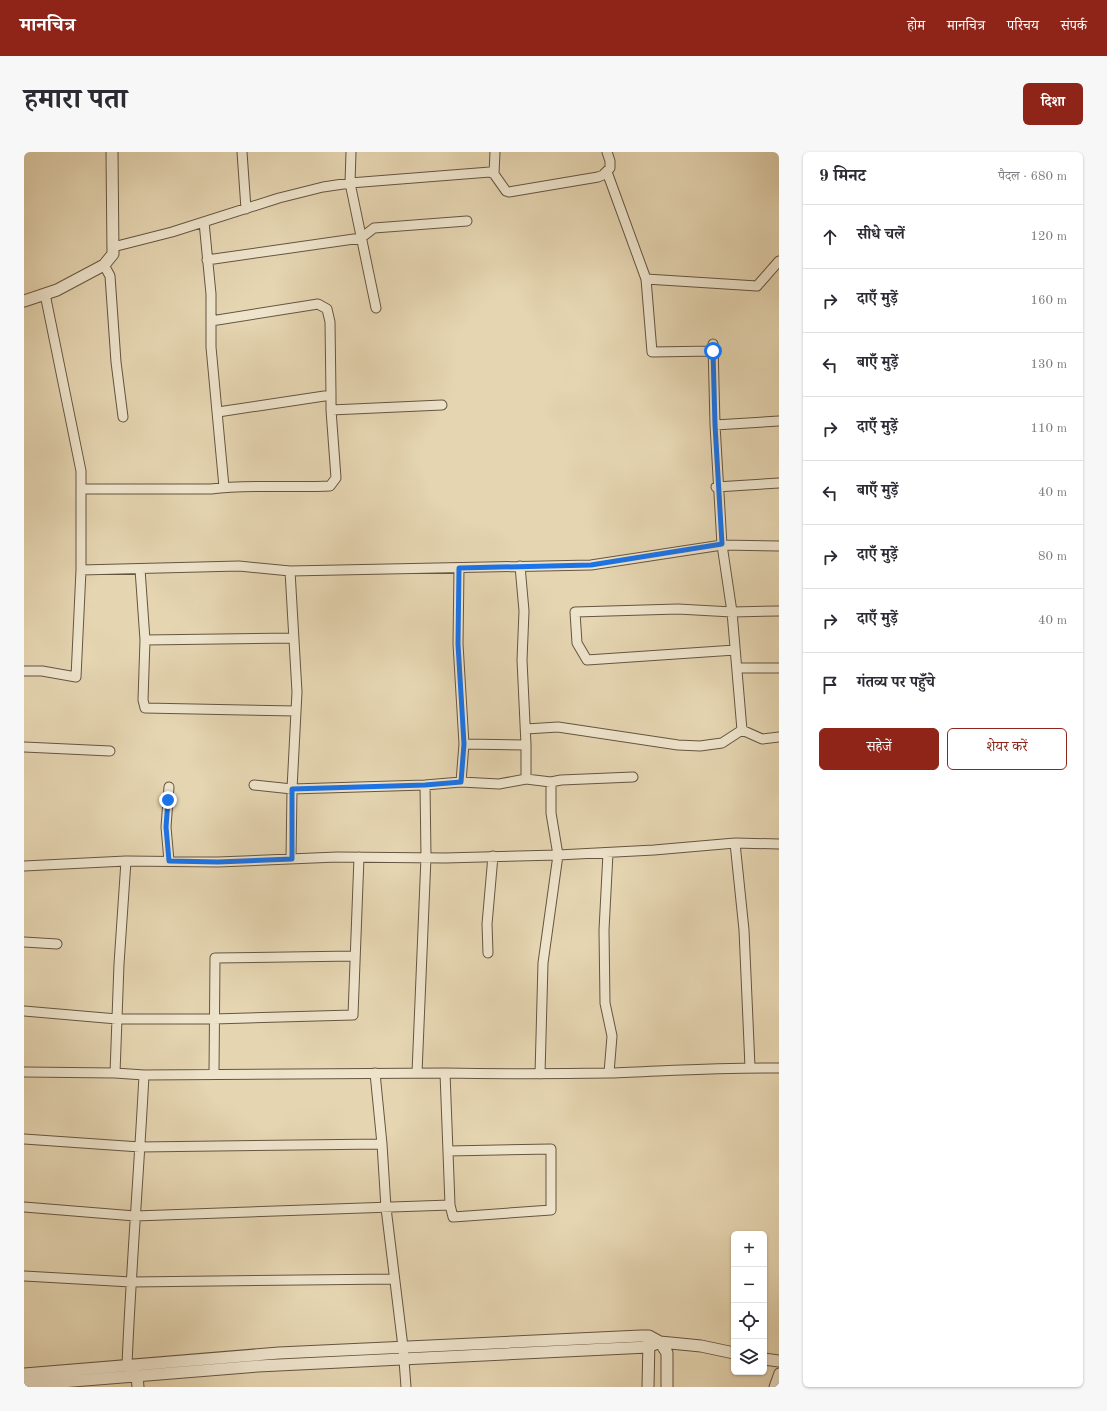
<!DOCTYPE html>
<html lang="hi">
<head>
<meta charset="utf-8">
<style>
	body { margin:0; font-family:"Old Standard TT","Noto Serif Devanagari",serif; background:#f7f7f7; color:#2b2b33 }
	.controls { position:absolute; right:12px; bottom:12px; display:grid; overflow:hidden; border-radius:6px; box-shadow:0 1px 3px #0004 }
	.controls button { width:36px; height:36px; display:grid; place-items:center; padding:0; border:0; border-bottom:1px solid #e1e1e2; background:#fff; color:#2b2b33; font:20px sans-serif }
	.stop { position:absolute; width:12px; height:12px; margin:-9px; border:3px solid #1a73e8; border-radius:50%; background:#fff }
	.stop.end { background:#1a73e8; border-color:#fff; box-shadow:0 1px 4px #0008 }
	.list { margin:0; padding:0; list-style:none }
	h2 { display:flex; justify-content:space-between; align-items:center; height:52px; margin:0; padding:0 16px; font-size:17px }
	h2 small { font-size:13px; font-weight:400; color:#7c7c81 }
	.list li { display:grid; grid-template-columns:26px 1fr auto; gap:12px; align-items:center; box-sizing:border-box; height:64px; padding:0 16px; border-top:1px solid #e1e1e2 }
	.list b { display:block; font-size:15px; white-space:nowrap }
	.list em { font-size:13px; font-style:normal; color:#7c7c81 }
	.actions { display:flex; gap:8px; padding:12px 16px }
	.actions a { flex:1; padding:9px 0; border:1px solid #8f2418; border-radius:6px; text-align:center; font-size:14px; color:#8f2418 }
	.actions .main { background:#8f2418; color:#fff }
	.icon { flex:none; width:22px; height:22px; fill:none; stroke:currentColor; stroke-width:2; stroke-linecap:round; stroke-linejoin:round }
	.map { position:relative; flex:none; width:755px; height:1235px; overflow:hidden; border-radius:6px }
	header { display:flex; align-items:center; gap:24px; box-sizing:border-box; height:56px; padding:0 20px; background:#8f2418; color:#fff }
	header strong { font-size:19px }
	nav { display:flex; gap:22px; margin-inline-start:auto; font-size:14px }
	.intro { display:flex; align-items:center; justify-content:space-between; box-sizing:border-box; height:96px; padding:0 24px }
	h1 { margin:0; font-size:28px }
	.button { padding:10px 18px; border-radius:6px; background:#8f2418; color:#fff; font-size:14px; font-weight:700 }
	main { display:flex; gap:24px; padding:0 24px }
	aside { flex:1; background:#fff; border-radius:6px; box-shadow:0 1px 3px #0004 }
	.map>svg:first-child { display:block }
</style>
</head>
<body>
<header>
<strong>मानचित्र</strong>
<nav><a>होम</a><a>मानचित्र</a><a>परिचय</a><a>संपर्क</a></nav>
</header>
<div class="intro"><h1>हमारा पता</h1><a class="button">दिशा</a></div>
<main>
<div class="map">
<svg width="755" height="1235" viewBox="0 0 755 1235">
	<rect width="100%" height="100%" fill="#e5d5b1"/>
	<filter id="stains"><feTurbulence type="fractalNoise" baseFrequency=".005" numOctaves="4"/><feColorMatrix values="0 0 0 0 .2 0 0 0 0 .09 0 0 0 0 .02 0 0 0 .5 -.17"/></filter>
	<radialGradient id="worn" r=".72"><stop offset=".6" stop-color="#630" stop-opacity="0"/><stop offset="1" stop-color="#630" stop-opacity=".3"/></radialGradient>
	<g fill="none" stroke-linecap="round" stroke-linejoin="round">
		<defs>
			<path id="minor" d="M218,0l4,57
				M327,0l-1,31 26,125
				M583,20l39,107 111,7 22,-25
				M470,22l1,-22
				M180,70l7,72v53l13,140
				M89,95l59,-15 107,-34 44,-11 27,-4 140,-11 4,2 12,17 3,1 89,-15 5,-2 7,-7v-7l-3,-9
				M183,108l154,-22 13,-10 93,-7
				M80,113l6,11 6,86 7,55
				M622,127l6,73 61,-1
				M21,142l36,177v99l158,-4 51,5 7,121 -5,97 -1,70
				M187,169l107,-17 9,5 3,13 1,73
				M689,192l2,81 7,120 10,67 10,118
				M194,260l113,-17v15
				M691,273l64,-4
				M692,335l63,-4
				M57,337h130c39,-5 80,-1 119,-3l6,-8 -5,-68 111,-5
				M496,414l4,45 -2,49 4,85v34
				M435,416l-1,76 6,100 -3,38
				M116,417l5,71 -2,60 2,8 151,3
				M266,419l301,-6 131,-20 57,1
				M121,488l149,-2
				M711,498l-148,10 -10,-17 -2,-31 103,-3 54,3 47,-1
				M713,516h42
				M0,519h18l34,6 5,-107
				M502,577l32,-2 120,18 22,1 22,-3 20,-13
				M718,578l20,9 17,-2
				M440,592l62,1
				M0,595l86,4
				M230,633l38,4 133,-4 36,-3 38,2 27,-5 25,3 10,-2 72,-3
				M711,691l9,87 6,137
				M584,701l-4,77 1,73 7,33 -3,37
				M145,709l-3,-34 3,-40
				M0,714l102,-5
				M0,790l33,2
				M464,801l-1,-29 6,-68
				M0,859l93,8h97l139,-4 6,-158
				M0,920l91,1
				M351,921l7,71
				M393,921l9,-216 -1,-72
				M421,921c54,1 109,1 164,0 57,-2 113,-6 170,-5
				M190,922l1,-116 140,-2
				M516,922l3,-111 15,-108 -7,-42v-31
				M120,923l301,-2 5,132 3,12 98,-7v-61l-103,2
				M0,987l116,8 242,-3 4,64 17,139 3,40
				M0,1055l111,9 315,-11
				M0,1124l107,6 263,-3
				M103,1213c4,-97 12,-193 17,-290l-29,-2 4,-109 7,-103 92,1 119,-5 108,1 113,-3 96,-5 81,-7 44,1
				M750,1235l5,-14"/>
			<path id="tertiary" d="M0,149l33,-11 47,-25 9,-11 -1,-102
				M636,1190l7,11v34
				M740,1207l15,2
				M108,1218l5,6 1,11
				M0,1222l255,-21 362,-17h8l11,6 41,4 33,7
				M0,1233l234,-19 390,-19 12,-5
				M624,1235l1,-47"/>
		</defs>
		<use href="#minor" stroke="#665541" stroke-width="11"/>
		<use href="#tertiary" stroke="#665541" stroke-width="13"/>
		<use href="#minor" stroke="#eee4cc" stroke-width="9"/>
		<use href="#tertiary" stroke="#eee4cc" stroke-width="11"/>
	</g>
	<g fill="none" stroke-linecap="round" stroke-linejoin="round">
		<path stroke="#1a73e8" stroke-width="5" d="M144,648l-2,27 3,34 49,1 74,-3v-70l133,-4 36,-3 3,-38 -6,-100 1,-76 132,-3 131,-21 -7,-119 -2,-74"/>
	</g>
	<rect width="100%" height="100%" filter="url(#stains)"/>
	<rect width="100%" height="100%" fill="url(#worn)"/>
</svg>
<div class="controls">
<button>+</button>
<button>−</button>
<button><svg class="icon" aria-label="locate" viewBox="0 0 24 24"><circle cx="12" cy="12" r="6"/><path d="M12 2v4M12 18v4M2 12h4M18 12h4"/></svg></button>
<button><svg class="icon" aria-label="layers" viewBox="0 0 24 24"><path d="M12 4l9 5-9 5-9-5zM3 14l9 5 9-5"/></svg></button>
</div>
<div class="stop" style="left:689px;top:199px"></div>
<div class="stop end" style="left:144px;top:648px"></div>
</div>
<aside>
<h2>9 मिनट<small>पैदल · 680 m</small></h2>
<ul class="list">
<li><svg class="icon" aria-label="ahead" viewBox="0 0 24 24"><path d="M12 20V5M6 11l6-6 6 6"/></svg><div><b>सीधे चलें</b></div><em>120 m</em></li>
<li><svg class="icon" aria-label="right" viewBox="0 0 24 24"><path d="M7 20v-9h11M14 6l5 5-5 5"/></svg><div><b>दाएँ मुड़ें</b></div><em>160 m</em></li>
<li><svg class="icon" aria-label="left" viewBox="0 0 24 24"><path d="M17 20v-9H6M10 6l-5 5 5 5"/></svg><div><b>बाएँ मुड़ें</b></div><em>130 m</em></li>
<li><svg class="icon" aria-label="right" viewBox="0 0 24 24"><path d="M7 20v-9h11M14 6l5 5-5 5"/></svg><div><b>दाएँ मुड़ें</b></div><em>110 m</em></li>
<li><svg class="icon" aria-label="left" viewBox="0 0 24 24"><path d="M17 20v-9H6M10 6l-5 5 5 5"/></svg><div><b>बाएँ मुड़ें</b></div><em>40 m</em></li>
<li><svg class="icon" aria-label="right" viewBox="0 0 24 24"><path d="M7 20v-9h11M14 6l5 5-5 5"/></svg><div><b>दाएँ मुड़ें</b></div><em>80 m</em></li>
<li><svg class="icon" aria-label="right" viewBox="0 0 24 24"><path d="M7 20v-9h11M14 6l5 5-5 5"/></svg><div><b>दाएँ मुड़ें</b></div><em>40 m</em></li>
<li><svg class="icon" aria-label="arrive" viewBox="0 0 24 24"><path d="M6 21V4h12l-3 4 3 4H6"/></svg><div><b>गंतव्य पर पहुँचे</b></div></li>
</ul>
<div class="actions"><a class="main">सहेजें</a><a>शेयर करें</a></div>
</aside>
</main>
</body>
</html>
